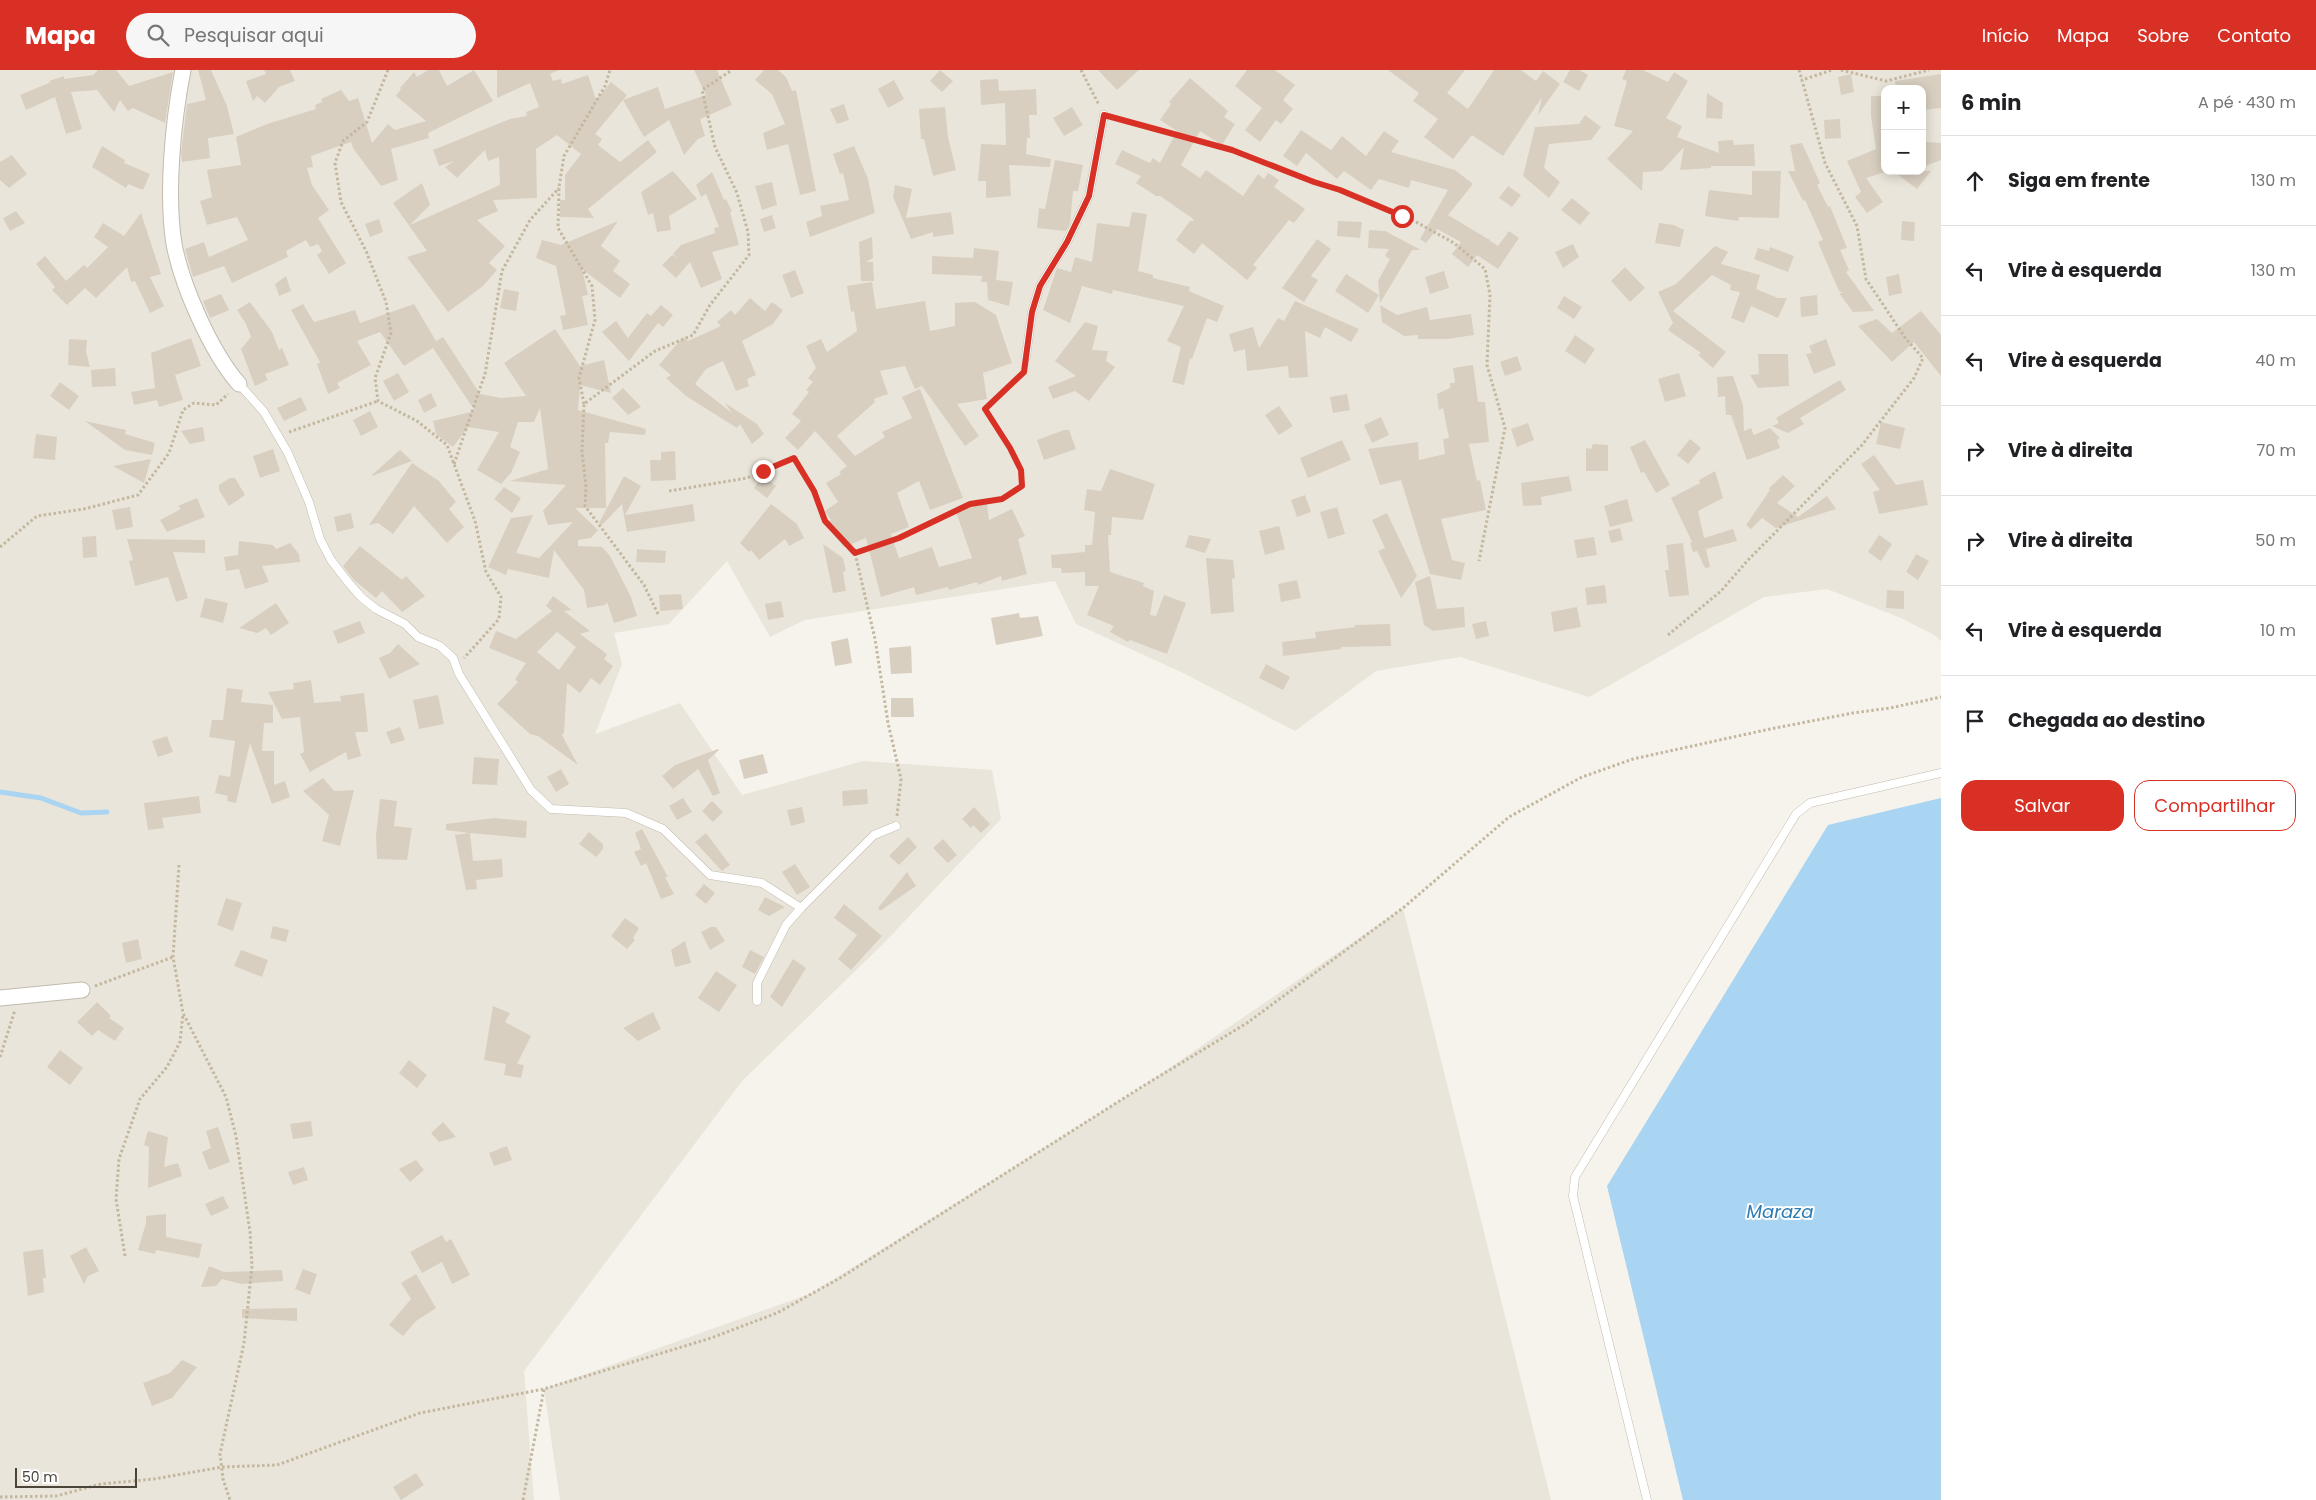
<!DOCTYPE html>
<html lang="pt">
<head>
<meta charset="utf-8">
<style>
	body { margin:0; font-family:Poppins,sans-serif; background:#f6f6f6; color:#202124 }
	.controls { position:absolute; right:15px; top:15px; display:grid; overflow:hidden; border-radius:10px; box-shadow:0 2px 12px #0003 }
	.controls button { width:45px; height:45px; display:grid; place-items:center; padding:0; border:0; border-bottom:1px solid #e0e0e0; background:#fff; color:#202124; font:25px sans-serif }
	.scale { position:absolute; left:15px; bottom:12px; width:122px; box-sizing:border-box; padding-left:5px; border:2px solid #4b4439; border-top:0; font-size:14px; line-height:18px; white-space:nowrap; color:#4b4439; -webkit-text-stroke:4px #fff; paint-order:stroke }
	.stop { position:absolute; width:15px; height:15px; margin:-11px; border:4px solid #d93025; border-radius:50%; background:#fff }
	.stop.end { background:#d93025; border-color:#fff; box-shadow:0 1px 5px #0008 }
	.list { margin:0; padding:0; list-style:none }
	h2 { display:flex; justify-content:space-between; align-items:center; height:65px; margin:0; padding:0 20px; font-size:21px }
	h2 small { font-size:16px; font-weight:400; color:#757577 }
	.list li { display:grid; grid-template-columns:32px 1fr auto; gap:15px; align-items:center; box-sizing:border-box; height:90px; padding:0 20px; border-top:1px solid #e0e0e0 }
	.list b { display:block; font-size:19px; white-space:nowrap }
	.list em { font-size:16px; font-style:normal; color:#757577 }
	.actions { display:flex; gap:10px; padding:15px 20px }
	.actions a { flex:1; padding:11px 0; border:1px solid #d93025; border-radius:15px; text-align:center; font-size:18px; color:#d93025 }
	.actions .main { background:#d93025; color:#fff }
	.icon { flex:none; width:28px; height:28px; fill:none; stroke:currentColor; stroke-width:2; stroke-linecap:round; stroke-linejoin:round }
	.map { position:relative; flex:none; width:1941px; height:1430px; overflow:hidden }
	header { display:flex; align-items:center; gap:30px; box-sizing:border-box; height:70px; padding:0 25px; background:#d93025; color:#fff }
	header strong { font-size:24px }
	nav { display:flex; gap:28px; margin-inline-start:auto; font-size:18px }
	.search { width:350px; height:45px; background:#f6f6f6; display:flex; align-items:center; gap:12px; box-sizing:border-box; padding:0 18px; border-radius:28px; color:#757577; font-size:19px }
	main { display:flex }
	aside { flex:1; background:#fff }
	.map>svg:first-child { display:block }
</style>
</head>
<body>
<header>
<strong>Mapa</strong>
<div class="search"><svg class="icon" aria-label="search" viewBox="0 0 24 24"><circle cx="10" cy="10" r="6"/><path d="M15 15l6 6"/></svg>Pesquisar aqui</div>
<nav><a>Início</a><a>Mapa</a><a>Sobre</a><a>Contato</a></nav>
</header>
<main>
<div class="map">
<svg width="1941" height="1430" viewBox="0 0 1941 1430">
	<rect width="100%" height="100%" fill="#f6f3ec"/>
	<path fill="#eae5da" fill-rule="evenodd" d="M0,0h1941v571l-7,-6 -33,-17 -74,-29 -63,8 -175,100 -129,-40 -84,14 -81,60 -114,-59 -105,-48 -21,-43 -250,39 -35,17 -43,-76 -58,63 -55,9 8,31 -27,70 85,-31 62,92 121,-34 129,9 9,49 -117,124 -142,138 -218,290 10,129h-534zM1885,19h37v82h-37z
		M1403,838l148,592h-991l-16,-111 268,-96 328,-205z"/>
	<path fill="#a9d4f2" d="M1941,728v702h-258l-76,-314 221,-361z"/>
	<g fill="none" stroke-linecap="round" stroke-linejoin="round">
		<path stroke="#a9d4f2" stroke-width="5" d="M0,722l41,6 40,15 26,-1"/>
	</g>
	<path fill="#d8cfc1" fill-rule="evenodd" d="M98,0h18l13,16 44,-14 -8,51 -32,-15 -5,3 -8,-11 -6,12 -17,-22 -26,2 11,37 -16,5 -11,-37 -29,13 -6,-15 31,-13 -2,-1 15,-5v3l29,-4z
		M198,0h13l16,36 7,28 -26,4 2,20 -28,4 -1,-8 6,-50 19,-4z
		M264,0h26l5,11 -16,6 -14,16 -8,-7 -4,5 -7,-20 20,-7z
		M428,0h11l8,16 27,-16 19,31 -65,32 1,5 -38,11 7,31 -17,6 -28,-38 -2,-6 -40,14 2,11 -6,1 5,17 17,25 -11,8 28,45 -17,11 -12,-19 5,-4 -4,-7 -8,3 -4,-7 -20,11 2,6 -56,26 -8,-17 -31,11 -8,-28 19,-7 5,15 39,-17 -11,-23 -30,8 -7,-24 12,-4 -5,-27 34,-5 -5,-28 31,-13 49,-15 -1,-4 7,-3 -1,-3 20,-9 8,11 9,-3 14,45 16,-19 7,6 31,-9 -30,-25 5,-7 -1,-1 14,-16 3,5z
		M497,0h62l-9,4 3,7 8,-2 1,5 26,-9 8,25 15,-18 16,13 -4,5 35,-13 7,22 41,-14 -12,-25h23l15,35 -32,14 5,17 -7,3 -14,16 -15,-35 -25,17 -21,-37 -28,34 7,5 -4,6 22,17 28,-22 9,12 -69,57 6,9 -34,-1v-17h5v-25l16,-21 -24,-19 -21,14 1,49 -44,2 5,11 -21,9 28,26 -16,17 8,7 -14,16 -35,26 -41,-55 20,-6 -34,-48 29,-20 8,22 -20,20 90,-40 -1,-28 -11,4 -3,-11 -28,28 -12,-11 9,-6 -15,5 -6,-16 77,-31 17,-3 -1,-4 13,-5 -9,-24 -33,15z
		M764,0h14l8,7 6,14 4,-1 20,101 -16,4 -12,-51 -21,6 -4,-17 22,-9 -13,-30 -17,-14z
		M940,0l13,11 -11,11 -12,-11z
		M1098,0h41l-22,20z
		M1247,0h28l20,15 -12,15 10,9 -12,15 -5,-4 -16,22 -15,-12 17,-22 -27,-22z
		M1388,0h77l-18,23 21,16 26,-39h27l15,11 7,-10 17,13 -22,31 4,-18 -39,59 -31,-21 -19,24 -29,-22 14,-18 -25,-18 6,-8z
		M1570,0h9l9,5 -9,16 -16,-9z
		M1626,0h17l25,12 6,-10 14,9 -22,37 16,8 -5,11 42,16 -1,-12 15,-1 1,5 20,-1 1,22h-44v2l-31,2 4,-23 -22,24 -19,1 -1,19 -35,-32 26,-28 -19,-5 13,-45 -5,-2z
		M1851,4l3,18 -13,3 -3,-18z
		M1941,4v34l-19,2v-21h-26l-1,-8z
		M1190,8l38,33 -4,6 11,7 -13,21 -22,-14 -19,34 19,13 6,-8 37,26 15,-22 6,5 4,-6 11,7 -5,7 31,22 -11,14 -5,-3 -36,45 4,3 -10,12 -45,-37 -8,11 -18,-14 14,-19h4l-2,-3 -32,-22h-4l-20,-13 5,-7 -26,-12 7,-14 28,13 3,-5 7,5 17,-32 -17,-11 11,-16 -2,-2z
		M998,9l1,12 37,-2 1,26h-8l1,23h-3l-1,16 25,5 -1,8 -41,-2 2,31 -25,2v-17h-8l3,-37 25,1 -1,-42 -24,2 -1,-25z
		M894,10l10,19 -16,9 -10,-19z
		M1707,23l16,10 -1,16 -16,-1z
		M1871,26h14v76l-19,6 17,24 -16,11 -12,-16 6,-5 -14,-31 29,-12 -5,-33z
		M844,34l5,16 -12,4 -7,-15z
		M945,37l3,30 8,33 -23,6 -9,-37h-3l-2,-30z
		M1072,37l11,18 -19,11 -11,-18z
		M1585,45l16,12 -10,13 -42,4 -5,24 16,14 -11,16 -26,-22 12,-49 44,-3z
		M1840,49l1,19 -16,1 -1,-19z
		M1301,60l30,20 11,-14 24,20 18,-25 15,10 -8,11 64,18 18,14 -25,31 40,24 2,-1 -1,2 9,6 11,-15 10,7 -21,31 -21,-14 -9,12 -16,-13 9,-12 -24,-13 -11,14 -6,-4 28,-49 -37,-10 -2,8 -30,-9 -8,11 -27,-19 -7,8 -31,-26 -9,13 -14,-10z
		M1926,72l15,1v17l-16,6z
		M1802,73l18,40 -3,2 11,22 2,-1 17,42 -7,2 9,20 -3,2 28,39 -21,1 -14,-19h5l-5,-2 -8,-18 -13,-31 5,-2 -18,-40 -2,1 -15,-30h7l-5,-26z
		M102,76l23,14 -1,3 26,11 -7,16 -15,-6 -2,4 -34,-21z
		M854,76l14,33 7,34 -65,24 -4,-15 16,-6 -2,-10 29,-6 -6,-27 -3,1 -7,-20z
		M12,85l15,19 -18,14 -9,-8v-18z
		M1055,90l28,5 -5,26h-5l-3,33 -4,7 -29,-3 2,-20 6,1z
		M673,101l24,28 -28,17 2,14 -14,2 -4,-19 -5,2 -7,-23z
		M1752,101h29l-2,47 -40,-1 -1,4 -33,-5 4,-26 43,5z
		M1893,101h38l-14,18z
		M712,102l12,28 2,-1 6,12 -2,1 9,33 -27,7 10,27 -21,9 -11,-26 -14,16 -14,-13 10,-10 5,3 -4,-4 8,-9 34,-12 -1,-5 5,-1 -13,-33 -5,3 -5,-12z
		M772,112l5,23 -15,5 -7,-24z
		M895,115l17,4 -6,29 45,-6 3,22 -21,3v-5l-22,7 -18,-42z
		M1508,116l13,9 -9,12 -13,-9z
		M1572,128l18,15 -10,12 -19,-15z
		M16,141l9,12 -15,8 -7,-13z
		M1132,142l15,2 -9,57 15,4v3l37,9 -1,4 35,15 -7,16 -10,-4 -15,41 -2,-1 -6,27 -12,-3 9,-35 -14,-6 17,-35 -71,-16 -1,4 -30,-8 -12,37 -27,-13 14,-42 14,4 4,-15 17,5 5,-39 32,4z
		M141,143l20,61 -11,3 14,29 -14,7 -15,-32 -4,1 -4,-15 -31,31 -11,-10 -18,17 -15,-15 3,-3 -19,-23 9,-8 21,25 18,-16 3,3 21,-21 -14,-10 9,-14 21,13z
		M772,145l4,13 -12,4 -4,-13z
		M379,149l4,13 -13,5 -5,-13z
		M618,151l-17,25 19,15 -7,10 17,13 -10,14 -38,-29 6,26 -6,1 6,29 -25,5 -3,-14 6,-1 -10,-49 -20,-8 6,-18 19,5z
		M1338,151l24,1 -2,16 -23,-2z
		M1902,151l13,1 -1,19 -13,-1z
		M1659,153l15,2 10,5 -4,17 -25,-4z
		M1369,160l16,1 36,19h-9l-32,53 -2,-22 12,-22 -5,-3 4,-7 -21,-1z
		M872,167l1,21 -7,4h7l1,19h-13l-2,-39z
		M1317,169l14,10 -20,27 7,4 -14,22 -22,-14z
		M1573,174l6,13 -16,11 -8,-16z
		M1715,176l13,6 -7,12 39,11 -4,14 22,9h9l-9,20 -27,-12 -7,17 -13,-5 9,-26 -10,-2 1,-5 -19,-10 -39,36 53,41 -13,16 -15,-13 3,-2 -33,-23 5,-7 -15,-31 18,-8z
		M1770,177l24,9 -6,16 -34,-13 4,-11 11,3z
		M974,178l25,3 -3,29 17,2 -4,24 -21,-6 -1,-18h-6l1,-6 -50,-2v-18l41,2z
		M1625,197l20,21 -15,14 -19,-21z
		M795,200l9,23 -13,5 -9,-23z
		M1444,201l5,17 -19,6 -5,-17z
		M1346,204l33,21 -11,18 -33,-22z
		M1899,204l3,19 -13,3 -3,-19z
		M286,206l5,15 -12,5 -4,-12z
		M872,212l4,27 49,-8 5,30 25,-5v-23l20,-1 21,13 16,48 -29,10 4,26 -30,5 22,32 -14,10 -43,-60 -7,3 -10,-23 -25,5 8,23 -14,5 1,3 -38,34 18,20 30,-19 -3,-5 30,-14 -10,-21 18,-8 43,109 -33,12 -11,-29 -22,12 12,34 -18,7 8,24 33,-11 7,20 33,-9 -17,-49 32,-5 2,16 23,-11 13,27 -7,3 9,35 -25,7 -1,-5 -23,9 -1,-3 -28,8 -1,-3 -32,8 -2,-8 -33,10 -15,-59 -22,9 -20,-24 7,-3 -6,-9 13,-9 -12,-19 15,-9 -2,-2 8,-6 -32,-35 -17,19 -13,-12 16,-17 -9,-7 17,-22 -3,-2 7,-8 -5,-4 8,-10 -10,-22 15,-7 6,13 30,-21 -3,-20 -3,1 -4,-26z
		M504,219l15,3 -3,19 -16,-3z
		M221,224l8,16 -19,8 -7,-17z
		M1817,225l1,20 -17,2 -1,-20z
		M1564,226l18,11 -8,12 -17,-11z
		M750,228l15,13 7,-9 11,8 -10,14 -31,17 14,34 -9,4 2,7 -13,5 -13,-30 -17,8 -11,15 37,29 -7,-10 32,21 7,10 -12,10 -12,-20 -3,4 -51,-32 -20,-18 5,-3 -12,-10 24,-28 5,4 33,-15 -4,-4 14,-12 4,5z
		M1295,231l64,28 -8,13 -26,-15 -5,11 -15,-7 3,46 -19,1 -1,-12 -41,5 -2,-22 -11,3 -5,-18 24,-7 6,21 19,-30 6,3z
		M250,232l22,30 7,18 3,-2 7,17 -24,9 3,6 -13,6 -14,-37 10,-12 -5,-13 -9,-14z
		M303,234l11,18 41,-12 5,13 54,-19 22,37 7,-4 37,57 21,4 25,-2 -22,-33 51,-34 25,37 24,-6 7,33 -31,-8 -2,25 68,19 -1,6 -35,-3 -2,11h-3l1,65h-31l23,22 -7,8 -13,2v6l24,1 8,9 21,41 6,19 -23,7 -7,-21 -2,3 -18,3 -3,-18 -30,-40 -5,28 -41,-9 -2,6 -18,-8 23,-49 22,-3 -17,38 23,5 34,-36 -25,3 -5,-14 23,-26 -56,-4 38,-12 -8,-61 -6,14h-16l-8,25 10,5 -9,21 -10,11 -24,-14 22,-38 -31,-5 -15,20 -17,-13 -3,-13 42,-10 -42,-63 -29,18 -24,-34 -23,9 14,24 -34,18 3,5 -12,6 -11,-30 3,-2 -29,-52z
		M661,235l12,10 -10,12 -5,-4 -29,38 -27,-29 14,-11 12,17 19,-25 4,3z
		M1380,235l17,10 30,-8 3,13 41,-6 3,21 -27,4h-29v-4l-14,1 -22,-14z
		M1921,241l20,24v41l-27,-34 -22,20 -34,-36 19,-7 15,14z
		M1085,252l13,4 -6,24 16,1 -2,10 9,6 -26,34 -14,-10 -22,8 -5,-12 28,-11 -21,-15z
		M1575,265l20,14 -10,15 -20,-13z
		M191,268l10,28 -26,9 8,25 -24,7 -2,-7 -23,5 -3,-13 24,-4 -4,-35z
		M69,269l18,1 -1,12 4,15 -22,-2z
		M1826,269l10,26 -22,9 -8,-20 6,-1 -3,-7z
		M1758,284h30l1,32 -31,2 -8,-13 9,-1z
		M1517,286l5,14 -17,6 -5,-14z
		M1473,295l5,37h7l4,40 -20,2 8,37 3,-1 6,30 -45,9 11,41 13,3 -4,17 -31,-6 -29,-94 -21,5 -12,-36 50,-7 1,18 26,-6 -2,-15 6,-1 -6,-30 -4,2 -2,-16 13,-6v-5h5l-2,-15z
		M115,298l1,18 -24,1 -1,-17z
		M398,303l11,19 -15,9 -11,-20z
		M1679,303l7,23 -21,6 -7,-23z
		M1733,306l10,29 1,26 7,-3 3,7 16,-7 10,10 -3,2 3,8 -33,12 -16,-45h-5l-1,-19 -7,1 -1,-20z
		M1840,310l6,10 -46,28 4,6 -16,9 -16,-7 7,-3 -3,-5z
		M60,312l19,14 -10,14 -19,-14z
		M623,318l18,19 -13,8 -16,-17z
		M431,323l6,13 -13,7 -6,-13z
		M1347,324l3,16 -17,3 -3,-16z
		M301,327l6,13 -23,11 -7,-13z
		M1279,336l14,20 -14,9 -14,-20z
		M370,341l8,16 -17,9 -8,-16z
		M1381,347l8,18 -17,8 -8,-18z
		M85,351l41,9 -1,4 30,9 -3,12 -27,-5z
		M1881,352l24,6 -5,21 -24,-5z
		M1528,353l6,17 -17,7 -6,-18z
		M203,357l2,14 -15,3 -9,-13z
		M1064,360h5l7,19 -32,11 -7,-20z
		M36,364l21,3 -2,23 -22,-2z
		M1690,369l11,9 -13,16 -11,-9z
		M1342,370l9,20 -43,18 -8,-20z
		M1645,370l25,45 -14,8 -12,-21 -3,1 -11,-26z
		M1593,374l15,1v26h-22v-23l5,1z
		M273,379l7,22 -20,7 -7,-22z
		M400,380l12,11 -40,15v-1z
		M675,381l1,29 -25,1 -1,-21h11v-8z
		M1874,385l22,30 27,-5 5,25 -49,9 -6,-22 7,-2 -19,-26z
		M151,389l-7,24 -31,-17z
		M412,393l27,18 17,21 -7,7 15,18 -17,16 -33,-37 -21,28 -15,-11 -9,2z
		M1110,399l45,15 -12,36 -31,-3 -1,18h-3l2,37 34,11 -1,3 11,5 -4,24 6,1 8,-21 22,8 -19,51 -37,-14 -2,2 -18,-10 4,-6 -27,-11 12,-29h-14v-14l-23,1 -1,-5h-9l-1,-13 34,-3v-7h7l3,-33 -11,-2 3,-21 14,2z
		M1715,401l8,27 -25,13 6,27 29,-9 4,12 -31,8 4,18 -5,1 -8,-17 -4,1 -3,-9 2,-1 -21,-44 29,-15 -1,-3z
		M1783,405l12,11 -18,17 21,14 29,-21 9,13 -60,19 -14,-10 -11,11 -5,-4 24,-35 -1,-2z
		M624,406l17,10 -16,29 68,-11 2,17 -68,11 -5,-28 -20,21 -3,-2z
		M763,406l13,10 -9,12 -13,-10z
		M1569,406l3,15 -31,6 1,8 -19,1 -2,-23z
		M230,408h5l10,17 -16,11 -10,-16v-5z
		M504,417l17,11 -9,15 -18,-14z
		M1305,425l6,17 -14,5 -6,-17z
		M197,428l8,19 -38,15 -7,-12 21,-11 -3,-3z
		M1627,429l6,22 -23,6 -6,-21z
		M771,434l26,20 7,14 -15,8 -4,-7 -26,21 -8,-10 -2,2 -9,-9z
		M130,437l3,20 -17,3 -4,-20z
		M1337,437l8,27 -17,5 -8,-27z
		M351,443l3,15 -17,4 -3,-15z
		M1387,443l30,63 -16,22 -23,-47 7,-3 -13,-28z
		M1279,456l6,23 -20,6 -6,-24z
		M1620,458l3,12 -12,3 -3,-12z
		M1189,465l22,4 -6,14 -20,-6z
		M1879,465l13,9 -11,17 -13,-9z
		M96,466l1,21 -14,1 -1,-21z
		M1594,467l3,18 -20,3 -3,-18z
		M127,469l78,1v13l-32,-1 15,46 -12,4 -8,-25 -33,9 -6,-25 4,-1z
		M239,471l34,4 3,4 14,-6 9,11 1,8 -38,4 7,16 -24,7 -6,-20 -13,2 -2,-14 14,-2z
		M1683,473l6,52 -20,2 -4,-27h4l-3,-25z
		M823,474l20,14 3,13 -3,1 3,19 -13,2z
		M360,476l42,34 4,-4 19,20 -23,16 -20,-21 -6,7 -22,-18 -11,-14z
		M637,479l29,2 -1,12 -29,-1z
		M1916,484l13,7 -11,19 -12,-8z
		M1206,488l27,2 2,18 -3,1 2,33 -23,2z
		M1430,506l7,33 27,-2 1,20 -32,4 -9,-6 -9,-43z
		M1297,510l4,18 -20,4 -3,-18z
		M1605,515l2,18 -20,2 -2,-17z
		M1887,520l17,1v18l-18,-1z
		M681,524l2,15 -23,2 -1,-16z
		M553,526l19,14 -8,1 26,20 -10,3 27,20 -3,5 9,7 -13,19 -9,-7 -11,15 -13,-10 -3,49 -2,3 16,30 -40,-29 -8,-2 -33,-30 21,-22 -3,-3 11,-16 -37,-15 7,-17 20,8 36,-28 -6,-5zM557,562l19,15 -17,23 -22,-18z
		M205,528l23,5 -5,20 -23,-6z
		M781,531l3,16 -16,3 -3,-16z
		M276,533l13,20 -18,12 -5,-7 -9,5 -18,-5z
		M1577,537l4,20 -27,5 -3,-20z
		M1019,543l1,5 18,-2 5,20 -47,9 -5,-27z
		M360,551l5,12 -27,11 -5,-13z
		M1486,551l3,15 -13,3 -4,-15z
		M1390,554l1,22 -50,1v2l-58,7 -1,-14 34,-4 -1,-6 40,-5v-2z
		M848,568l4,25 -17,3 -4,-24z
		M398,574l22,20 -31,15 -10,-21 11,-5z
		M911,576l1,27 -21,1 -2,-26z
		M1266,594l24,13 -7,13 -24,-12z
		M311,610l3,23 27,-2 -1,-5 24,-3 4,39h-13l6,24 -13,4 -2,-8 -36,20 -10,-18 4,-2 -4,-35 -18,2 -14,-27 26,-3 -1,-6z
		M227,618l16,2 -2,12 32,3v18h-9l-2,28h12v34l11,-4 5,16 -18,7 -22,-61 -14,60 -9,-2 1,-5 -13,-3 4,-18 11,2 5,-36 -26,-4 3,-17h11z
		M438,625l6,29 -25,5 -6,-29z
		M891,628h22l1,19h-23z
		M400,657l5,13 -14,4 -5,-12z
		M167,666l6,16 -15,5 -6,-16z
		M718,679l1,1 -11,10 12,33 -7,3 -15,-27 -25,20 -11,-13 13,-11z
		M763,684l5,19 -24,6 -5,-19z
		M474,687l25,2 -2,26 -25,-1z
		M561,699l8,15 -13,8 -9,-15z
		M323,708l11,13 20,-1 -14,56 -18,-5 7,-26 -26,-24z
		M867,719l1,15 -25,2 -1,-15z
		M199,726l2,17 -39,5 2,10 -16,2 -4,-27z
		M683,728l9,14 -15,8 -8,-14z
		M380,729l17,2 -3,25 18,2 -5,32 -30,-1 -1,-23z
		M712,731l11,11 -10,10 -11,-11z
		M802,737l3,15 -14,4 -4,-16z
		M974,737l16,17 -9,9 -8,-8 -2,3 -9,-9z
		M494,748l33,3 -1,17 -56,-5 3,28 29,-2 1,18 -27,3 1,9 -11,1 -11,-55 14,-2 -23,-3v-6z
		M642,759l26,48h-3l9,17 -13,5 -15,-36 -5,3 -7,-14 7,-3 -6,-16z
		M589,762l14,12v5l-7,8 -17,-13z
		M706,763l24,32 -8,6 -27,-29z
		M908,767l9,10 -18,18 -10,-9z
		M943,769l14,16 -9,8 -15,-15z
		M795,794l15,23 -13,8 -15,-23z
		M907,802l9,14 -36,25 -2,-3z
		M704,814l11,9 -9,11 -11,-9z
		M765,827l20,10 -16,9 -11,-6z
		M226,828l16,5 -9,28 -16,-6z
		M844,834l38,32 -31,34 -13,-11 19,-24 -23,-17z
		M625,848l14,10 -6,10 2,2 -8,9 -16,-13z
		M273,856l16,4 -3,12 -16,-4z
		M711,857h5l9,14 -15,9 -9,-18z
		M138,869l4,20 -16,4 -4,-20z
		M685,871l6,22 -16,4 -4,-17z
		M241,880l27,10 -6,17 -28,-11z
		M750,880l14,7 -9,17 -13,-7z
		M793,889l13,9 -24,39 -12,-10z
		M716,901l21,14 -18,27 -21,-14z
		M97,932l14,14 -2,2 15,10 -9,13 -17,-11 -6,6 -15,-14z
		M493,936l17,7 -5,9 26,14 -14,28 7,1 -3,13 -17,-3 2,-11 -22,-4z
		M653,942l8,17 -23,12 -15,-13z
		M60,980l23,18 -13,17 -23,-18z
		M409,990l18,15 -10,13 -18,-15z
		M311,1051l2,15 -20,3 -3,-15z
		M443,1052l13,15 -17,5 -8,-9z
		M218,1057l12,35 -21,8 -7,-18 9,-4 -5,-17z
		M148,1061l20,6 -4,30 14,-4 4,13 -34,12 1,-41 -5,-2z
		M507,1076l5,14 -18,6 -5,-13z
		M416,1090l8,10 -14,12 -11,-13z
		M304,1097l4,13 -15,5 -5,-13z
		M223,1126l6,12 -18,8 -6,-12z
		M166,1144v23l36,7 -3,14 -43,-8 -1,4 -17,-4 8,-27v-7z
		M442,1165l4,7 5,-3 19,36 -18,9 -10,-22 -20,11 -12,-21z
		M86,1177l13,24 -11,5 -4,8 -14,-28z
		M43,1179l3,29h-3l1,14 -16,4 -5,-44z
		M209,1196l15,6 58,-2 1,11 -42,3 -19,-5 -6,7 -15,1z
		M303,1199l14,5 -7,21 -15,-6z
		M416,1204l20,34 -20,13 -13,15 -14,-11 22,-26 -10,-16z
		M297,1238v13l-55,-3v-9z
		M182,1290l15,7 -25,31 -20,8 -9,-23 27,-10z
		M416,1403l8,12 -23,15 -8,-13z"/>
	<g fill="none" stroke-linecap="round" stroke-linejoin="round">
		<defs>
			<path id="service" d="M1026,287l6,-45 8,-26 27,-44 22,-46 15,-81
				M239,314l25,28 24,41 21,49 11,37 11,21 17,22 14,16 14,11 29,15 13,13 22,9 13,12 6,16 72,116 20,19 75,4 37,16 47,46 52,8 39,25
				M757,931v-18l29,-58 15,-17 73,-73 22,-9
				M1647,1430l-74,-304 2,-19 221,-363 14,-11 131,-30"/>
			<path id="minor" d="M183,0c-10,51 -17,123 -9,174 8,42 37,108 65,140
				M0,928l82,-8"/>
		</defs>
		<use href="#service" stroke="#c2bbae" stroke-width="9"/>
		<use href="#minor" stroke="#c2bbae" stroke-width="17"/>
		<path stroke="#c4b79f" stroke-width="3" stroke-dasharray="2.5 2.5" stroke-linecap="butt" d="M388,0l-21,52 -24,19 -8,22 6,39 25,49 20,51 5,31 -16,45 3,23 39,20 30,24 28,76 11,51 15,25 -2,22 -35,39
			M1081,0l18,35
			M1799,0l3,10
			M1841,0l45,11 43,-11
			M1114,48l118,32 81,32 27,8 78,33 36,20 31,26 5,26 -3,70 18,63 -26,133
			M584,334l-5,-26 16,-58 -3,-34 -34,-58 1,-41 5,-31 41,-70 5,-16
			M289,362l89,-31
			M454,394l31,-90 17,-103 28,-51 29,-32
			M669,421l78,-13 47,-20 20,33 11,30 30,32 20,86 13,84 13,56 -4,37
			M0,477l37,-31 47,-7 54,-14 31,-42 14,-43 11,-7 22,2 12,-11
			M855,483l44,-15 71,-34 32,-5 20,-13 -1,-16 -11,-22 -25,-39 39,-37 1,-4
			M658,544l-14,-29 -59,-79 1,-19 -4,-35 2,-48 71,-53 38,-16 17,-30 39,-50 -1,-23 -11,-39 -22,-46 -13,-57 30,-20
			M1668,565l53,-44 27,-31 114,-115 52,-67 9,-20 -17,-19 -40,-60 -9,-53 -32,-63 -23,-83 30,-10
			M179,795l-6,92 10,56 43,84 10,39 14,96 2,34 -8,77 -24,111 3,25 7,21
			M95,916l78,-29
			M0,987l15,-47
			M125,1186l-9,-57 3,-40 21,-60 27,-32 13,-25 3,-28
			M0,1427l56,-1 45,-12 53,-5 68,-12 55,-2 143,-52 124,-24 167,-51 66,-25 63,-35 300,-190 107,-65 156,-115 106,-91 73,-40 51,-18 137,-30 83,-16 37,-5 51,-11
			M523,1430l21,-111"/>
		<use href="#service" stroke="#fff" stroke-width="8"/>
		<use href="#minor" stroke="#fff" stroke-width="15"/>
	</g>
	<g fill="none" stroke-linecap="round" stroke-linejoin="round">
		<path stroke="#d93025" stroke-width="6" d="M763,401l31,-13 20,33 11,30 30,32 44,-15 71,-34 32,-5 20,-13 -1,-16 -11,-22 -25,-39 39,-37 8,-60 8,-26 27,-44 22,-46 15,-81 128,35 82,32 26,8 62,26"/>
	</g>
	<g text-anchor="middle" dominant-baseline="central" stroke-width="4" stroke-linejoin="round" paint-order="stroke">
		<g font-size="18" font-style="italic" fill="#2e7ab2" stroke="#fff">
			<text x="1780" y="1141">Maraza</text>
		</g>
	</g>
</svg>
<div class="controls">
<button>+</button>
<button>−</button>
</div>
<div class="scale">50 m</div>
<div class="stop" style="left:1402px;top:146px"></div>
<div class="stop end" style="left:763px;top:401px"></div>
</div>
<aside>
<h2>6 min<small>A pé · 430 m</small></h2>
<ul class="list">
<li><svg class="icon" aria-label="ahead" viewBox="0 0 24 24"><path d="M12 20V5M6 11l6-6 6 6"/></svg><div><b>Siga em frente</b></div><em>130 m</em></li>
<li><svg class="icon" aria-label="left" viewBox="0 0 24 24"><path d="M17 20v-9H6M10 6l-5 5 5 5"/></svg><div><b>Vire à esquerda</b></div><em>130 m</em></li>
<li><svg class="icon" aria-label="left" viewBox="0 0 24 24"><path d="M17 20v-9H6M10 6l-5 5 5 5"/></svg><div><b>Vire à esquerda</b></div><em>40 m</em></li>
<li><svg class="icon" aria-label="right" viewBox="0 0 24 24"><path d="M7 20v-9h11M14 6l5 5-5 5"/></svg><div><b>Vire à direita</b></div><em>70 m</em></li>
<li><svg class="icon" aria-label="right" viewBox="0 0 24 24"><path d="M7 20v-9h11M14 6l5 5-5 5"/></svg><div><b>Vire à direita</b></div><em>50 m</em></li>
<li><svg class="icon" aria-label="left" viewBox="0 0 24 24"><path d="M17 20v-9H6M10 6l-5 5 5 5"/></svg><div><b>Vire à esquerda</b></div><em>10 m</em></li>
<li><svg class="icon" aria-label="arrive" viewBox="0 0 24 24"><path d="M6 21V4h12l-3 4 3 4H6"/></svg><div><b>Chegada ao destino</b></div></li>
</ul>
<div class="actions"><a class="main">Salvar</a><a>Compartilhar</a></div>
</aside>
</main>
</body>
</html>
